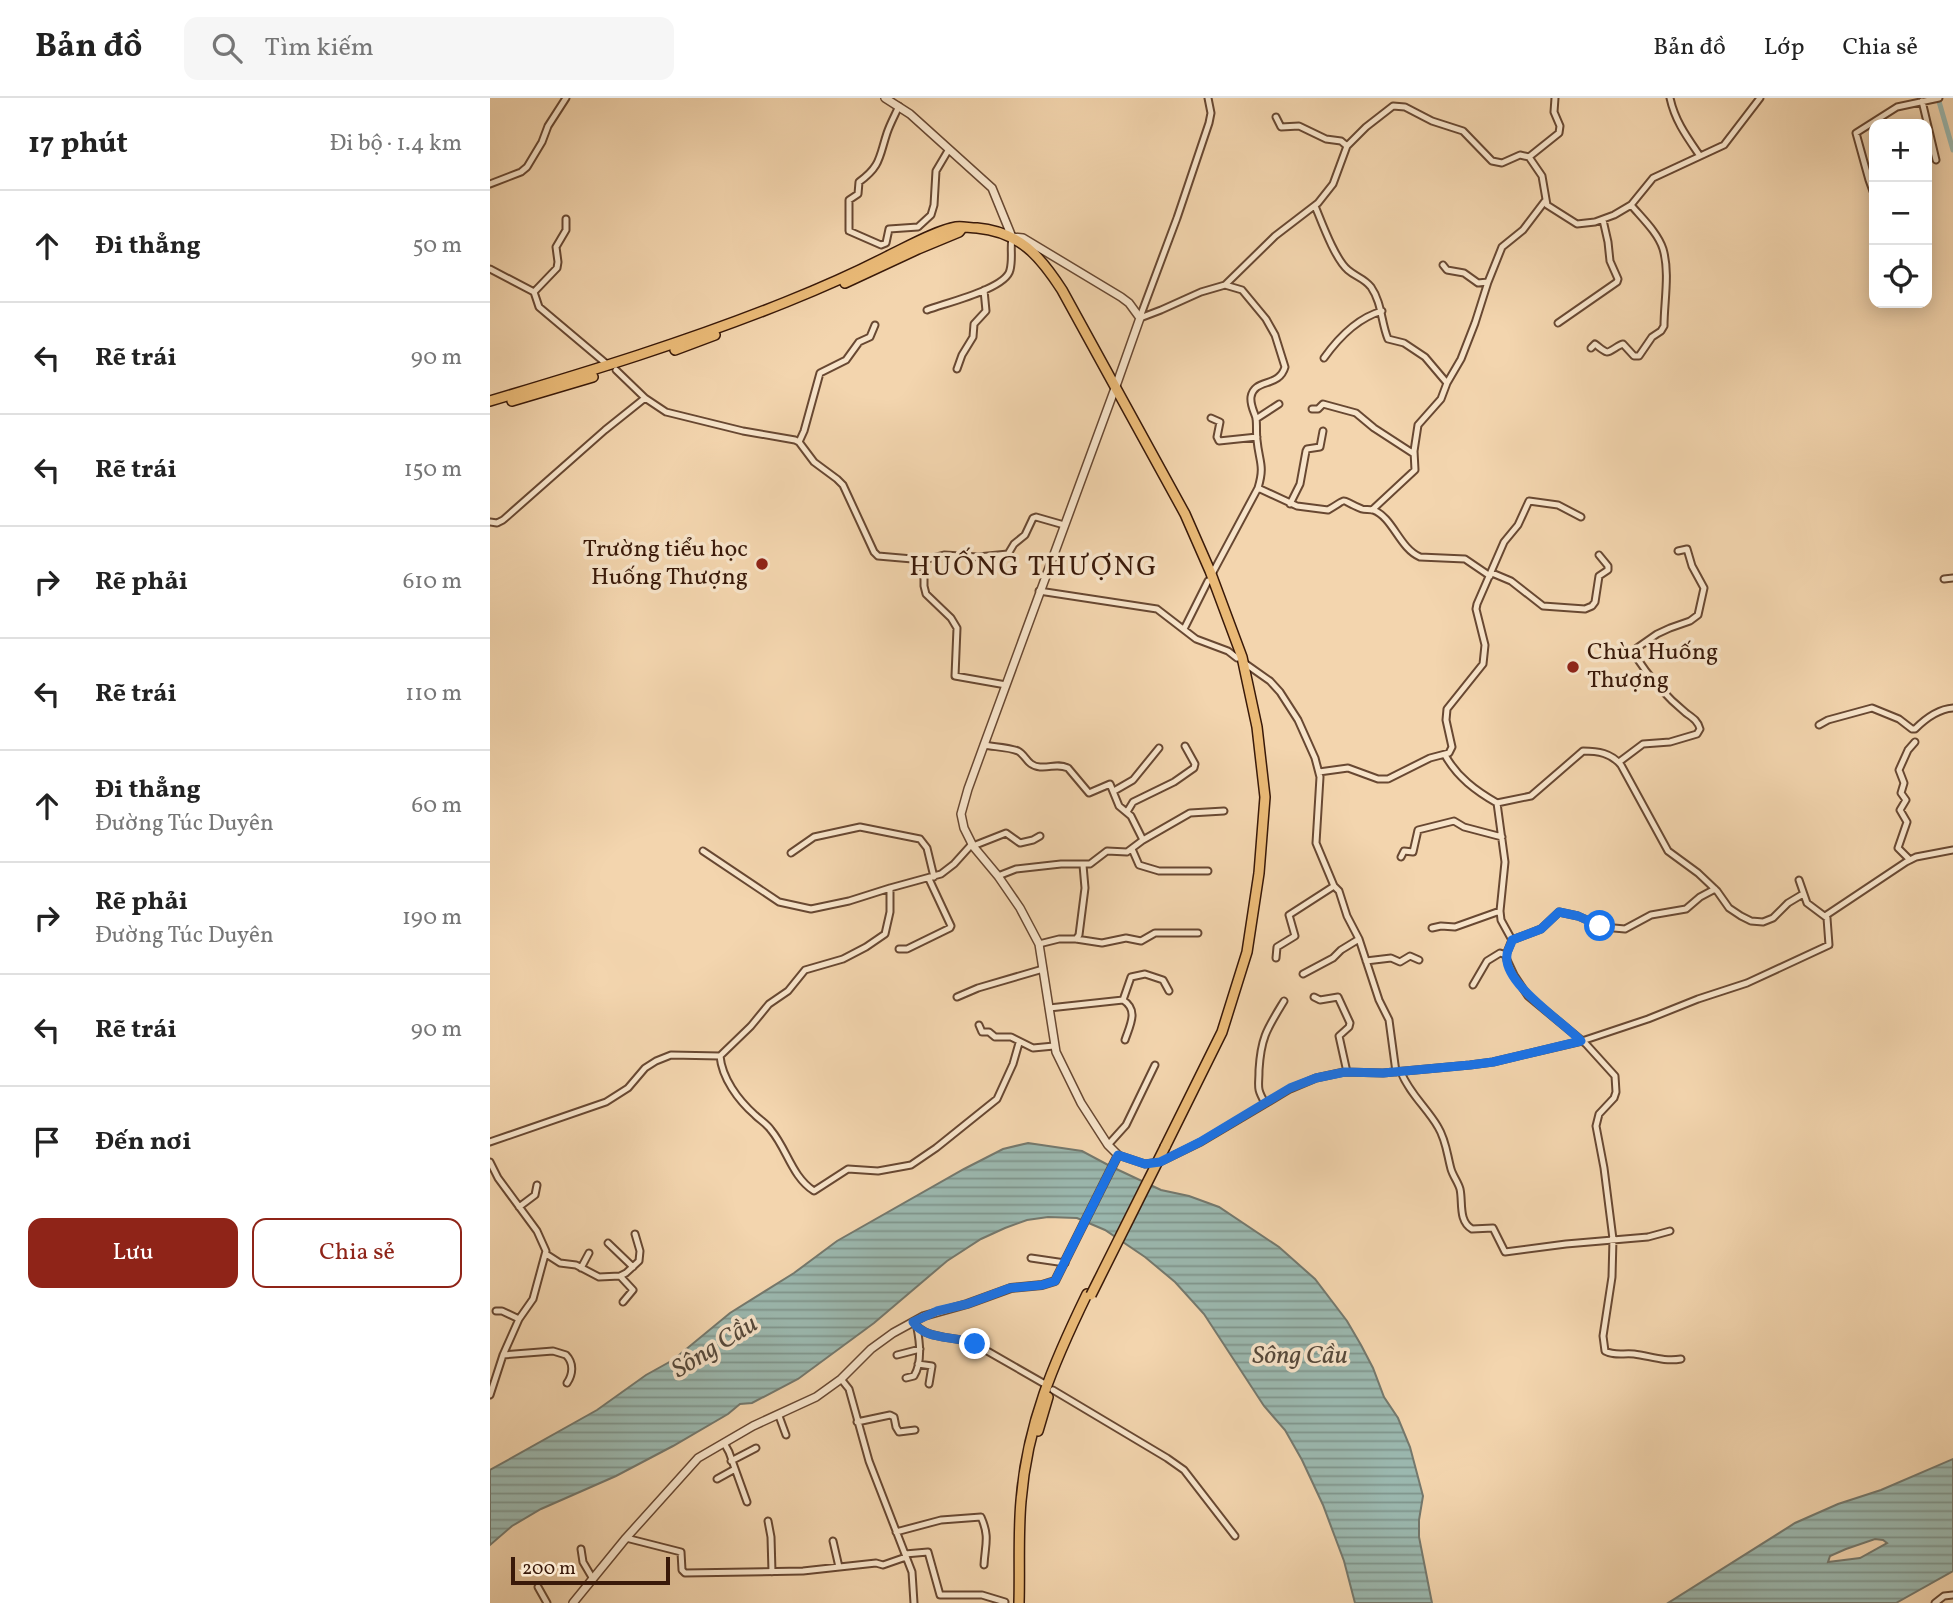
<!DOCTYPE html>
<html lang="vi">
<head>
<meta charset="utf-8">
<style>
	body { margin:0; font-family:Vollkorn,serif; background:#f6f6f6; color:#222 }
	.controls { position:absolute; right:21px; top:21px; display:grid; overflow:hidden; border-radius:14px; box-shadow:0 4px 18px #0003 }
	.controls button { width:63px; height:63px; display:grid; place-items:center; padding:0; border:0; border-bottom:2px solid #e0e0e0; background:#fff; color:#222; font:35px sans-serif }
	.scale { position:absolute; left:21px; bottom:18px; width:159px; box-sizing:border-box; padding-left:7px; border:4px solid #391909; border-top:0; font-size:19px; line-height:24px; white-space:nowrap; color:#391909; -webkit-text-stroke:5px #f7e4ca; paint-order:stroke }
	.stop { position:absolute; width:21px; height:21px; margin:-16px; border:5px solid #1a73e8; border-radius:50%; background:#fff }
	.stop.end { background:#1a73e8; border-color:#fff; box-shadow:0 2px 7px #0008 }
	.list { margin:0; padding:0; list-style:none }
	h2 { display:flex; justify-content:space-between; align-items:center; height:91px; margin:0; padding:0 28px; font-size:30px }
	h2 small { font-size:23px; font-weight:400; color:#767676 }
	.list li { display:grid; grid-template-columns:46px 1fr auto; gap:21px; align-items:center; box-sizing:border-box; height:112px; padding:0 28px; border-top:2px solid #e0e0e0 }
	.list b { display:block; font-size:26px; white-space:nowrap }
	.list p { margin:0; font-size:23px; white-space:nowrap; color:#767676 }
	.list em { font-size:23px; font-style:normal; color:#767676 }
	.actions { display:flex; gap:14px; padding:21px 28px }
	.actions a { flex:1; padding:16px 0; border:2px solid #8f2418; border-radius:14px; text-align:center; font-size:24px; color:#8f2418 }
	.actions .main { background:#8f2418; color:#fff }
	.icon { flex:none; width:38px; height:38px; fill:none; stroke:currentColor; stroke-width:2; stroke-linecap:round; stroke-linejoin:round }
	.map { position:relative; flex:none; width:1463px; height:1505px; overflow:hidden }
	header { display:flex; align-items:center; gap:42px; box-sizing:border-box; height:98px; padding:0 35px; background:#fff; border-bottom:2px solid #e0e0e0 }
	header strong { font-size:33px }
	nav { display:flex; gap:38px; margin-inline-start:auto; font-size:24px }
	.search { width:490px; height:63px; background:#f6f6f6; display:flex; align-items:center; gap:18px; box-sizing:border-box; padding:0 24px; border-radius:14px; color:#767676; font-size:26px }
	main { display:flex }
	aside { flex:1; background:#fff }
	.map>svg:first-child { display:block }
</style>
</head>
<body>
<header>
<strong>Bản đồ</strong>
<div class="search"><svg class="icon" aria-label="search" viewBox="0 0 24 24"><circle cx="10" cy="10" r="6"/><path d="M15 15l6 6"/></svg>Tìm kiếm</div>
<nav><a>Bản đồ</a><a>Lớp</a><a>Chia sẻ</a></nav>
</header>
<main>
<aside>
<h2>17 phút<small>Đi bộ · 1.4 km</small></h2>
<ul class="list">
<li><svg class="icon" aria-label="ahead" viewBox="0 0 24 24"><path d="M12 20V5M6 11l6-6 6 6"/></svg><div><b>Đi thẳng</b></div><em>50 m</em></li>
<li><svg class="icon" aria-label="left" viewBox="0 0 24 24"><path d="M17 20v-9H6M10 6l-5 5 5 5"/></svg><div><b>Rẽ trái</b></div><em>90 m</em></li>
<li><svg class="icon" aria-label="left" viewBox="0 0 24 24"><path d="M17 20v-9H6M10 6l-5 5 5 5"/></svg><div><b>Rẽ trái</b></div><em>150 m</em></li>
<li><svg class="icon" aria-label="right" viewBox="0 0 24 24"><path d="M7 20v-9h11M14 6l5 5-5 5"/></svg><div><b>Rẽ phải</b></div><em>610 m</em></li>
<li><svg class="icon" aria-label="left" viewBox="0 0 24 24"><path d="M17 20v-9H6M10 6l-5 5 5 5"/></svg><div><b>Rẽ trái</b></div><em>110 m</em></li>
<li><svg class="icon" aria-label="ahead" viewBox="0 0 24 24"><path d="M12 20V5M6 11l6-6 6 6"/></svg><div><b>Đi thẳng</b><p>Đường Túc Duyên</p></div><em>60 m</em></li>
<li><svg class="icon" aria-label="right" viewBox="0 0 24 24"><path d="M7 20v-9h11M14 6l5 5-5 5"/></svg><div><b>Rẽ phải</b><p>Đường Túc Duyên</p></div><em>190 m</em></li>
<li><svg class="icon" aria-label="left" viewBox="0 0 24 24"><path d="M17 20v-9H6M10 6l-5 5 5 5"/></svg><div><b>Rẽ trái</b></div><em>90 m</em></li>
<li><svg class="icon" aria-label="arrive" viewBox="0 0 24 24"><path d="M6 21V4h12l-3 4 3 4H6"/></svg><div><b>Đến nơi</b></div></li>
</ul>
<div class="actions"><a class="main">Lưu</a><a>Chia sẻ</a></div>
</aside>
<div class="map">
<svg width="1463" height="1505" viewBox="0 0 1463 1505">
	<defs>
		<pattern id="water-rules" width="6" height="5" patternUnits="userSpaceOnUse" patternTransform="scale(1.75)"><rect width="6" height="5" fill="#9bb8af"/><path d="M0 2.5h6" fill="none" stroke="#7f958d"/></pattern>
	</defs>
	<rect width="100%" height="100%" fill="#f3d5ae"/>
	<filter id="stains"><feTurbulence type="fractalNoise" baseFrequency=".00286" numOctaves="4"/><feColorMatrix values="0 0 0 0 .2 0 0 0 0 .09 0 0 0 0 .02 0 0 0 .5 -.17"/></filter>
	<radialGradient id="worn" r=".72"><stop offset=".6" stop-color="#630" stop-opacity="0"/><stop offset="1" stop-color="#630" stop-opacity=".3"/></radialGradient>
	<path fill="url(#water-rules)" stroke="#74786d" stroke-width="2" fill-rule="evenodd" d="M538,1045l54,8 28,15 51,24 28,6 30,11 60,40 36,32 32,42 14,24 12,23 11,29 14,21 12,29 13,49 -4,24v17l13,66h-77l-11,-42 -21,-56 -21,-45 -17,-30 -21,-24 -60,-92 -29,-32 -30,-25 -40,-27 -28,-12 -29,-1 -21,3 -22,8 -24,11 -34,22 -73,62 -76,56 -46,24 -12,1 -12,10 -55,32 -57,30 -75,33 -29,17 -22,19v-75l107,-60 49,-35 27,-15 57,-47 64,-40 43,-32 127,-72 39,-20z
		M1463,1361v112l-57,32h-228l127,-80 43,-19 43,-14zM1385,1441l8,1 4,3 -27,15 -32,4 2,-6 16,-7z"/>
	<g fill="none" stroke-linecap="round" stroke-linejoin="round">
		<path stroke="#9bb8af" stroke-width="5" d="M1448,0l15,52"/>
		<defs>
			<path id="minor" d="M1180,0c5,23 17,39 30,58
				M1432,3l14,59
				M409,8c-4,9 -9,18 -12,27 -8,24 -6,33 -28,49l-1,12 -9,6v31l32,14 5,-2 3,-14 29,-2 13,-12 3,-10 2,-34 13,-22
				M786,19l5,10 18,-1 27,13 15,2 6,5
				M1039,59l30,-24 1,-7 -6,-14 1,-14
				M0,86l31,-12 6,-5 15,-25 6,-16 18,-28
				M1384,96l-5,-14 -13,-47 41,-26 42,-9
				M825,108c7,17 20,53 33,64 8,7 16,8 23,17 11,16 10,35 17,52l16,4 21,14 22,26
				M953,167l4,5 17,3 14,10 10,-1 14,-35 21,-17 22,-29
				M0,171l44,23 5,15 70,59
				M44,194l23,-24 1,-6 -2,-15 10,-17v-11
				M437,212c18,-7 79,-21 83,-40 3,-11 0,-22 2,-33
				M650,219l37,-99 32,-95 2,-10 -3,-15
				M650,220l21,-8 40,-18 24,-7 50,-49 43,-33 15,-19 14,-38 19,-19 27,-21 12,1 27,14 31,10 29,30 10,2 18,-8 9,2 13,19 5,29 30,19 18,-2 19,-7 17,-10 22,-27 71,-33 36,-47
				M1068,225l59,-41 1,-3 -8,-18 -2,-19 -5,-22
				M1101,250l4,-4c3,2 8,7 12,8 4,0 11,-7 16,-8l11,12h5l13,-19 9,-6 3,-5c0,-24 6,-53 -1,-77 -5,-16 -21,-31 -32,-44
				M834,260c15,-21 33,-40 58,-47
				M467,271l5,-14 11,-18 1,-13 12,-13 -2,-21
				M126,272l29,28 21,14 77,19 52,9 4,2 15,20 23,17 6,6 31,67 4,4 46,4 20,-5 34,2 30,-3 6,-10 11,-9 8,-17 3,-1 28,8
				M822,311h6l5,-5 33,9 18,15 40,26
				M721,320l9,4 -3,15 2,4 38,-4
				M766,321l23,-15
				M309,344l5,-11 16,-58 26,-13 13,-18 11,-5 5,-12
				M768,390l39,18 31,4c23,-13 9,-11 34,-1 3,1 7,0 11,1 20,7 26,38 47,47l45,2 25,17
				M800,406l10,-20 6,-33 1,-2 13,-2 3,-16
				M882,412l43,-40 -1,-19 4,-26 23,-26 6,-16 14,-24 14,-36 13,-41
				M0,424l7,1 6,-3 102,-90 40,-32
				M434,462v26l2,8 25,24 6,10 -2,48 51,9
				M1002,475l19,8 32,25 42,3 7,-3 3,-4 4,-26 9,-6v-4l-9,-11
				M722,476l46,-86c7,-23 1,-26 -1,-48 -1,-7 0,-15 -1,-22 -2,-7 -6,-13 -5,-21 3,-19 28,-9 34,-30l-10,-32 -9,-16 -24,-29 -17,-5
				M1454,481l9,-1
				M549,493l118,18 39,30 32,12 9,7
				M694,531l24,-48
				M753,564l27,19 10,11 18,28 17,38 5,19 -4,66 18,43 5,5 8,25 12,23 20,61 10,20 7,52
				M1329,627l9,-5 44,-12 27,11 13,10h3c10,-10 24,-20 38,-21
				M494,647c10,2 24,2 34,6 8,4 9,15 22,16 11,1 17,-4 28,1l21,25 21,-9 9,22 12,10 12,24
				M955,657c12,22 31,36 52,48l34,-7 52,-45c15,0 28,2 38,14l47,86 30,22 19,18 12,17 12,8 10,5 12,1 10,-4 15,-15 15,-9
				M1129,664l24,-18 27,-2 27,-8 3,-5c-2,-8 -7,-11 -14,-16 -21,-17 -37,-36 -52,-59l3,-6 20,-14 13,-6 20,-7 8,-6 6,-27 -12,-22 -5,-17 -9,2
				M829,674l29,-4 30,11h10l42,-21 19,-5 3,-6 -6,-27 1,-11 36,-45 2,-19 -9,-36 1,-5 27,-62 14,-17 11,-24 29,4 23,12
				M624,693l19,-11 26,-32
				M1007,705l8,59 -5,49 1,9 11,20 -6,15 1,5 7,15 14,21 58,48 29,32 1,16 -2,6 -15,16 -3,12 8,42 9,71 -1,38 -9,59 2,15c9,5 18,2 29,3 16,2 30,8 47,5
				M637,714l6,-10 41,-20 20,-14 1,-4 -10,-18
				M483,748l33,-13 14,10 13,-3 7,-4
				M642,751l7,16 20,6h49
				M213,753l76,51 32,7 38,-8 41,-13 51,-14 13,-10 18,-20
				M301,755l23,-16 46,-10 60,12 7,9 7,29
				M911,759l3,-6 9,1 5,-22 36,-9 10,6 38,10
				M1420,762l-12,-12 9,-26 -7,-12 6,-10 -5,-7 3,-10 -5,-13 9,-20 7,-8
				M508,778l18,-7 45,-5h29l17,-13 20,1 16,-12 47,-27 34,-2
				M1335,818l81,-54 10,-5 37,-7
				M942,830l9,-2 14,1 45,-16
				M586,841l3,-4 6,-47 -2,-23
				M1022,842l29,-11 18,-17 19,4 25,11 22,2 26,-14 35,-6 14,-12 15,-8
				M549,846l20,-5h17l26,4 24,-5 15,3 14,-8h43
				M409,851h8l43,-21 1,-2 -22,-47
				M786,860l1,-11 18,-11 -6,-21 45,-29
				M876,863l25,-3 9,4 10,-6 9,4
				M813,876l30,-16 8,-8 18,-11
				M983,887l14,-24 13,-8 6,2
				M467,899l21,-9 65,-19
				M824,899l6,3 18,-3 12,26 -1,4 -10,9 8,36
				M633,902l8,-23 14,-3 18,6 6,11
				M559,910l74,-8c16,10 7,25 2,40
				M489,927l3,7h7l6,5h16l22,11 21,-2
				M230,958c2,22 18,44 35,59 5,5 12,9 16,15 16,19 21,47 43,61l34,-22 30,2 33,-6 25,-17 61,-49 16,-35 6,-21
				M911,974c8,21 26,36 37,55 8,13 9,27 13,42 2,7 7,13 9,20 3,13 -2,32 12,40l21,-1 12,24 61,-8 82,-7 22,-6
				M775,1005c-9,-16 -6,-15 -6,-33 2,-33 8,-41 25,-69
				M0,1044l116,-40 22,-14 17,-20 11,-7 15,-6 49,1 31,-30 18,-22 19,-13 17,-21 38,-11 23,-12 19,-13 5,-22v-24
				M618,1047l18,-20 29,-60
				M628,1057l27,9 15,-2 41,-20 89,-53 26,-11 28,-6 39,1 87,-8 23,-3 89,-21 66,-22 50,-20 49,-16 82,-38 -2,-27 -20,-15 -8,-23
				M0,1064l8,16 39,53 9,20 -13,48 -14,20 -16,36 -13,40
				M29,1109l16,-12 2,-10
				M118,1145l25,24
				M56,1156l14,9 16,2 23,12 21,-1 6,-3 13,-12 1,-10 -5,-17
				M541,1160l34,5
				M91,1170l8,-15
				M130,1178l13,14 -10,12
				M6,1213h6l17,8
				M423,1224c14,19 41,13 62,22l68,39
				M13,1257l50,-4 13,4c8,8 7,19 1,28
				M407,1257l23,-6
				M428,1266l14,2 -3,18
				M416,1280l8,-2c8,-13 6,-33 3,-48
				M351,1281l8,10 20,72 43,111 2,31
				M563,1292l114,68 17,12 51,66
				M289,1318l7,19
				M367,1324l33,-7 4,2 2,10 3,5 16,-2
				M234,1345l5,9 18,50
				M241,1363l25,-13
				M227,1381l18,-10
				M278,1423l3,16 1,35
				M406,1434l45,-12 40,-3c9,20 4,28 3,48
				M136,1440l55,14 1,18 3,3 118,-2 73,-8 7,2 23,-8
				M343,1443l6,26
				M91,1451l2,13 10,17
				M415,1456l23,-2 12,43h42l23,7
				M48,1489l9,16
				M1445,1505l9,-7 9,-1"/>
			<path id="tertiary" d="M395,0l25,16 82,74 20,49 11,1 98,59 8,6 11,15 -24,68
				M83,1505l53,-65 72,-80 55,-32 63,-29 25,-18 30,-30 22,-16 31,-17 43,-12 44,-16 31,-3 13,-4 63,-126 -10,-10 -27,-42 -25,-51 -17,-108 -19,-36 -22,-32 -25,-30 -9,-18 -3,-14 7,-25 16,-44 130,-354"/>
			<path id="trunk" d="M355,185l73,-34 41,-17 4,-5
				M185,252l40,-15
				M0,303c101,-30 199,-60 296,-99 35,-14 69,-29 102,-46 17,-8 49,-26 68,-29 6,-1 14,1 21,1 43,4 63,28 85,62l123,224 25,57 32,86 15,70 8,70 -6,76 -12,79 -25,80 -57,115
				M22,303l81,-24
				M548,1333l10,-34
				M529,1505c1,-34 -1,-68 2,-102 6,-77 33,-139 66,-207"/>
		</defs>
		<use href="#minor" stroke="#684832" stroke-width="9"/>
		<use href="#tertiary" stroke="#684832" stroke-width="10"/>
		<use href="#trunk" stroke="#391909" stroke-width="12"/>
		<use href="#minor" stroke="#f7e4ca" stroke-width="5"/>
		<use href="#tertiary" stroke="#f7e4ca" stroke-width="7"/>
		<use href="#trunk" stroke="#eaba77" stroke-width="9"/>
		<defs>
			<path id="trunk-bridge" d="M601,1197l74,-148"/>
		</defs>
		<use href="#trunk-bridge" stroke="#391909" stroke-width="12" stroke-linecap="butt"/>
		<use href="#trunk-bridge" stroke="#eaba77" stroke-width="9"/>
	</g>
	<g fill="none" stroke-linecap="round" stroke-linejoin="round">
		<path stroke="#1a73e8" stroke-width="9" d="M485,1246c-21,-9 -49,-3 -62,-22l24,-11 30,-7 43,-16 32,-3 13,-4 63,-126 27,9 15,-2 40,-20 90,-54 26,-10 29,-6 38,1 87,-8 23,-3 88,-21c-16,-18 -79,-58 -74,-86 0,-5 4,-9 5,-15l29,-11 18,-17 19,4 22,10"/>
	</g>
	<g fill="#8f2418" stroke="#f7e4ca" stroke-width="2.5">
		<circle cx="272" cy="466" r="7"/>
		<circle cx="1083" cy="569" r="7"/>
	</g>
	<g text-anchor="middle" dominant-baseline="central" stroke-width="7" stroke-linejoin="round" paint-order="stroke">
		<g font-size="24" fill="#391909" stroke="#f7e4ca" text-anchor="end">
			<text x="258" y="452">Trường tiểu học<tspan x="258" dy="28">Huống Thượng</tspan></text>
			<text x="1097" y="555" text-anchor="start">Chùa Huống<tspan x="1097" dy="28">Thượng</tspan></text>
		</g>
		<g font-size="26" font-style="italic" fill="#56493b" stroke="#f7e4ca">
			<text transform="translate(225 1249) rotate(-32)">Sông Cầu</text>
			<text x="810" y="1258">Sông Cầu</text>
		</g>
		<g font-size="28" letter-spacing="2" fill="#391909" stroke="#f7e4ca">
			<text x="544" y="469">HUỐNG THƯỢNG</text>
		</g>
	</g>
	<rect width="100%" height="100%" filter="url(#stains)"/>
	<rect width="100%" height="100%" fill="url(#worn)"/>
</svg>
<div class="controls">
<button>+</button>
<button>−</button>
<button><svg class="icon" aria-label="locate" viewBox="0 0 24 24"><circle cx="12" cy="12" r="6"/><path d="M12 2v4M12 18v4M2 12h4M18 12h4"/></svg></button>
</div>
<div class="scale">200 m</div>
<div class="stop" style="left:1110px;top:828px"></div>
<div class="stop end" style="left:485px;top:1246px"></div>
</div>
</main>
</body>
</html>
